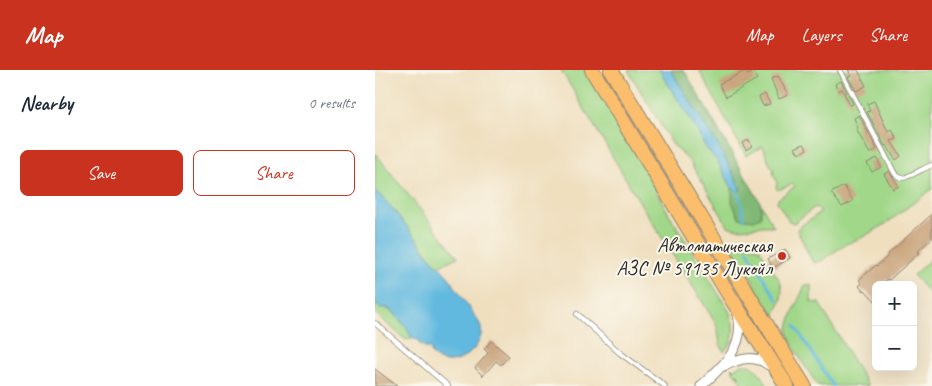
<!DOCTYPE html>
<html lang="en">
<head>
<meta charset="utf-8">
<style>
	body { margin:0; font-family:Caveat,sans-serif; background:#f2f2f3; color:#1f2937 }
	.controls { position:absolute; right:15px; bottom:15px; display:grid; overflow:hidden; border-radius:8px; box-shadow:0 5px 20px #0002 }
	.controls button { width:45px; height:45px; display:grid; place-items:center; padding:0; border:0; border-bottom:1px solid #e0e1e3; background:#fff; color:#1f2937; font:25px sans-serif }
	.list { margin:0; padding:0; list-style:none }
	h2 { display:flex; justify-content:space-between; align-items:center; height:65px; margin:0; padding:0 20px; font-size:21px }
	h2 small { font-size:16px; font-weight:400; color:#747a83 }
	.actions { display:flex; gap:10px; padding:15px 20px }
	.actions a { flex:1; padding:11px 0; border:1px solid #c8321e; border-radius:8px; text-align:center; font-size:18px; color:#c8321e }
	.actions .main { background:#c8321e; color:#fff }
	.map { position:relative; flex:none; width:557px; height:316px; overflow:hidden }
	header { display:flex; align-items:center; gap:30px; box-sizing:border-box; height:70px; padding:0 25px; background:#c8321e; color:#fff }
	header strong { font-size:24px }
	nav { display:flex; gap:28px; margin-inline-start:auto; font-size:18px }
	main { display:flex }
	aside { flex:1; background:#fff }
	.map>svg:first-child { display:block }
</style>
</head>
<body>
<header>
<strong>Map</strong>
<nav><a>Map</a><a>Layers</a><a>Share</a></nav>
</header>
<main>
<aside>
<h2>Nearby<small>0 results</small></h2>
<ul class="list">
</ul>
<div class="actions"><a class="main">Save</a><a>Share</a></div>
</aside>
<div class="map">
<svg width="557" height="316" viewBox="0 0 557 316">
	<rect width="100%" height="100%" fill="#fbf7ec"/>
	<filter id="ink" filterUnits="userSpaceOnUse"><feTurbulence type="fractalNoise" baseFrequency=".02" numOctaves="2"/><feDisplacementMap in="SourceGraphic" scale="10" xChannelSelector="R" yChannelSelector="G"/><feConvolveMatrix kernelMatrix="1 2 1 2 8 2 1 2 1" color-interpolation-filters="sRGB"/></filter>
	<filter id="wash" filterUnits="userSpaceOnUse"><feTurbulence type="fractalNoise" baseFrequency=".0096" numOctaves="4" result="noise"/><feDisplacementMap in="SourceGraphic" scale="20" xChannelSelector="R" yChannelSelector="G"/><feGaussianBlur stdDeviation="1.12" result="paint"/><feColorMatrix in="noise" values="0 0 0 0 0 0 0 0 0 0 0 0 0 0 0 0 0 1.4 0 .05"/><feComposite in="paint" operator="in"/></filter>
	<g filter="url(#wash)">
		<rect width="100%" height="100%" fill="#efdfbf"/>
		<path fill="#a0d788" stroke="#66815a" d="M186,0h27l26,42 52,97 63,102c6,16 7,28 -5,41l-4,-8 -3,-18 -18,-30 -54,-85z
			M253,0h56l90,157c-15,-5 -31,7 -46,-1l-38,-64 -17,-17z
			M324,0h233v119l-48,36 -23,13 -15,6 -25,17 -8,2 -16,-33 2,-3 22,-15 -6,-5 -21,16 -5,-2 -12,-19 1,-3 17,-13 -2,-2 -15,6 -2,-2 1,-6 -4,-8 1,-4 -5,-7 -6,-17 -17,10z
			M0,83l83,104 -20,9c-8,-8 -13,-16 -20,-25 -13,-18 -28,-35 -43,-51z
			M365,174l19,4 21,33 2,7 -1,12 -7,16 -40,-65v-5z
			M557,188v38l-19,-21z
			M430,215h6v17l8,1 49,83h-50c-7,-12 -32,-45 -30,-58 3,-14 12,-30 17,-43z
			M1,234l15,7 16,17 5,10 -6,2 -31,-27z
			M367,294c14,0 19,11 26,22h-24l-12,-16z"/>
		<path fill="#80b874" stroke="#567250" d="M296,0h13l77,134v13l-7,3 -15,-2 -7,-16v-14l5,3 4,-1c-19,-43 -47,-80 -70,-120z"/>
		<path fill="#62b9df" stroke="#467285" d="M284,0h12c23,40 51,77 70,120l-4,1 -5,-3 -14,-26 -12,-14 -15,-28z
			M0,120l17,18 27,34 7,11 22,23 32,48c9,22 -30,54 -49,29v-5h-5l-7,-5v-2l-7,-3c-6,-11 -15,-26 -27,-31l-5,2 -1,-4h-4z"/>
		<g fill="none" stroke-linecap="round" stroke-linejoin="round">
			<path stroke="#62b9df" stroke-width="2.5" d="M362,121l4,10 3,18
				M372,180l30,50
				M420,256l38,60"/>
		</g>
		<g id="blocks">
			<path fill="#caa57e" d="M473,0h10l8,16 -10,5 -8,-14 3,-2z
				M370,1l3,4 5,-3 4,7 -31,18 -7,-13z
				M403,6l10,19 -9,4 -8,-20z
				M466,11l12,23 -3,1 -8,-16 -4,2 -3,-7z
				M390,24l5,10 -7,2 -4,-9z
				M499,31l14,31 4,-2 5,9 -6,2 10,15 -5,4 -10,-15 -1,1 -18,-34 3,-1 -3,-7z
				M484,45l18,34 -7,5 -14,-25 2,-1 -4,-10z
				M374,70l3,6 -6,4 -4,-7z
				M429,74l3,5 -8,5 -4,-6z
				M502,88l4,9 -9,5 -5,-9z
				M514,101l10,15 -6,3 -9,-15z
				M469,116l9,15 -11,6 -11,-14z
				M557,144v24l-15,14 2,1 -30,27 -1,-1 -7,6h-5v17l-11,-12 -2,1 -4,-5 3,-3 -3,-3 17,-15 1,1 12,-11 -1,-1z
				M410,179l5,9 -17,10 -5,-9z
				M116,271l18,15 -8,9 -5,-4 -13,15 -8,-8 13,-15 -4,-4z
				M0,299l22,17h-22z"/>
		</g>
	</g>
	<g filter="url(#ink)">
		<use href="#blocks" fill-opacity="0" stroke="#8d8575" stroke-width="1"/>
		<g fill="none" stroke-linecap="round" stroke-linejoin="round">
			<defs>
				<path id="service" d="M465,0l55,104c2,1 4,4 7,4 3,1 24,-11 30,-13
					M202,244l43,39 45,33
					M0,253l73,63"/>
				<path id="minor" d="M349,296c17,-8 31,-12 48,1
					M326,316c21,-19 45,-39 37,-71"/>
				<path id="primary" d="M217,0l139,228 56,88
					M236,0l193,316"/>
			</defs>
			<use href="#service" stroke="#8d8575" stroke-width="6"/>
			<use href="#minor" stroke="#8d8575" stroke-width="11"/>
			<use href="#primary" stroke="#8d8575" stroke-width="16"/>
			<path stroke="#8d8575" stroke-width="1" stroke-dasharray="4 4" stroke-linecap="butt" d="M354,303l10,13"/>
			<use href="#service" stroke="#fff" stroke-width="4.5"/>
			<use href="#minor" stroke="#fff" stroke-width="9"/>
			<use href="#primary" stroke="#fabe6d" stroke-width="14"/>
		</g>
	</g>
	<circle fill="#c8321e" stroke="#fbf7ec" stroke-width="2" cx="407" cy="186" r="5"/>
	<g text-anchor="middle" dominant-baseline="central" stroke-width="4" stroke-linejoin="round" paint-order="stroke">
		<g font-size="20" fill="#2b2b2b" stroke="#fbf7ec" text-anchor="end">
			<text x="397" y="175">Автоматическая<tspan x="397" dy="23">АЗС № 59135 Лукойл</tspan></text>
		</g>
	</g>
</svg>
<div class="controls">
<button>+</button>
<button>−</button>
</div>
</div>
</main>
</body>
</html>
